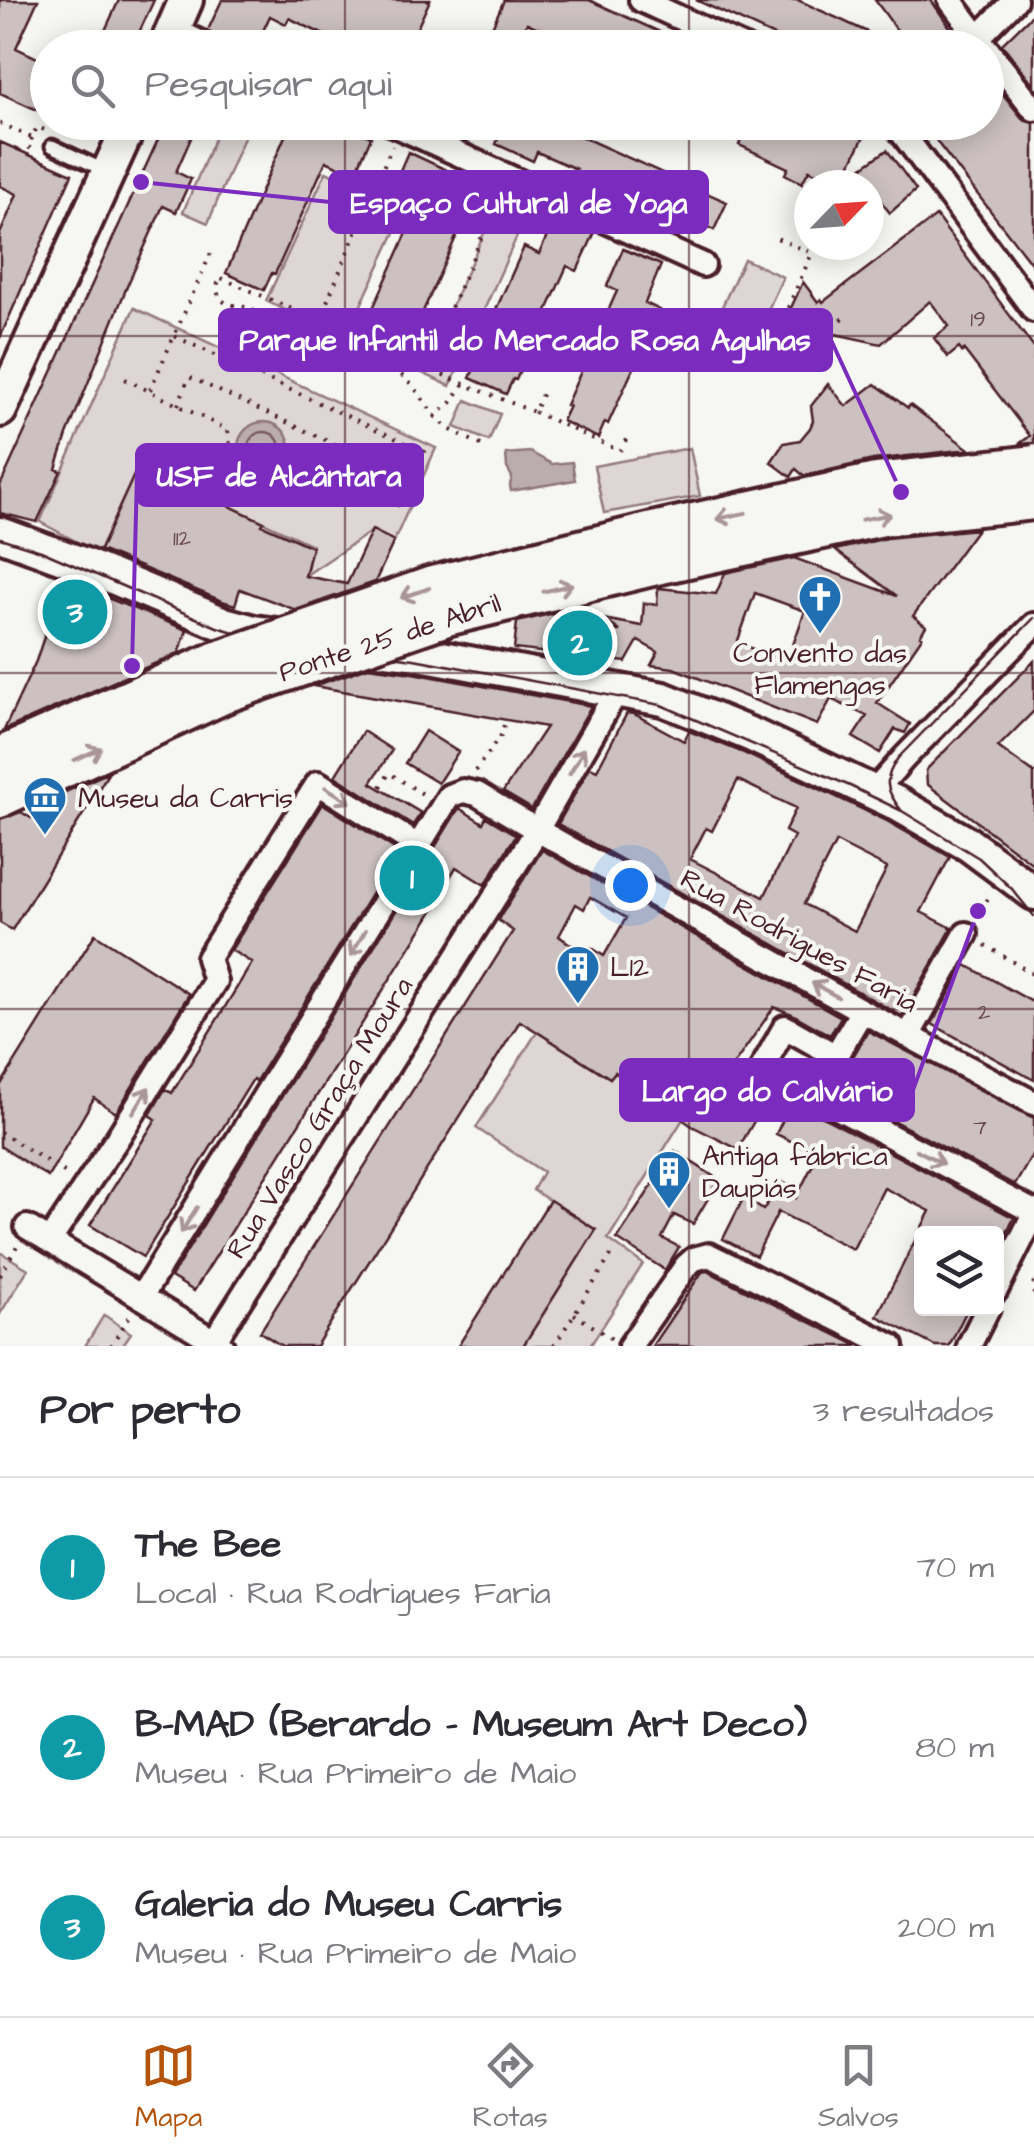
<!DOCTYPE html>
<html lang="pt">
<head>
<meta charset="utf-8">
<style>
	body { margin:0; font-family:"Architects Daughter",sans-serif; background:#f2f2f3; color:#2b2b33 }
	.controls { position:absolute; right:30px; bottom:30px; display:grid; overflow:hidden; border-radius:10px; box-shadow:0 5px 25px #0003 }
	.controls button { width:90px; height:90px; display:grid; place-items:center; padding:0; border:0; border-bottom:2px solid #e1e1e2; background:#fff; color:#2b2b33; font:50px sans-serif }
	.compass { position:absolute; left:794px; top:170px; width:90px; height:90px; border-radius:50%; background:#fff; box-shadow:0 5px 25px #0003; rotate:65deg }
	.you { position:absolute; left:630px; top:885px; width:35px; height:35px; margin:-25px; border:8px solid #fff; border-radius:50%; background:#1a73e8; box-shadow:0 0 0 15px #1a73e833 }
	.badge { display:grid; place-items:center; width:65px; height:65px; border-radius:50%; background:#b45309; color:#fff; font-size:32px; font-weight:700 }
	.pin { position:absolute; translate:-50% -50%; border:5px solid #fff; box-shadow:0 2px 10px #0006 }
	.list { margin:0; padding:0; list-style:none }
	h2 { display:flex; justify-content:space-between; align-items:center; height:130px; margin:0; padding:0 40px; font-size:42px }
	h2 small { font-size:32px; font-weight:400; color:#7c7c81 }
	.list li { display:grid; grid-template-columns:65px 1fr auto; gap:30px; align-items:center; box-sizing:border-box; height:180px; padding:0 40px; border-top:2px solid #e1e1e2 }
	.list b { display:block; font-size:38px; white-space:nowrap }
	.list p { margin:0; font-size:32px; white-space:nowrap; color:#7c7c81 }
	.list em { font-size:32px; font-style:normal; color:#7c7c81 }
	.icon { flex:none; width:55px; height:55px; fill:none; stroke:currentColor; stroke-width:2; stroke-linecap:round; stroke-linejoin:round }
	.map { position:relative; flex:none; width:1034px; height:1346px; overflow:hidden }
	.search { position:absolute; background:#fff; box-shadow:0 5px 25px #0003; left:30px; right:30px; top:30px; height:110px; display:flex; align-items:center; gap:25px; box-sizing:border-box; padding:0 35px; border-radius:55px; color:#7c7c81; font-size:38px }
	.sheet { height:670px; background:#fff }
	nav { display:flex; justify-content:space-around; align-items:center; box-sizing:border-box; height:140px; border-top:2px solid #e1e1e2; background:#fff; font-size:28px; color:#7c7c81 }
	nav a { display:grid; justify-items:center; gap:5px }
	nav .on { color:#b45309 }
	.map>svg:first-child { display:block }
</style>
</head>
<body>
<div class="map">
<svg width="1034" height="1346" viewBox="0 0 1034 1346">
	<rect width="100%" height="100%" fill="#f6f6f2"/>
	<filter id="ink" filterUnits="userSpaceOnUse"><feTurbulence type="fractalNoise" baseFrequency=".01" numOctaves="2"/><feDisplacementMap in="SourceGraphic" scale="20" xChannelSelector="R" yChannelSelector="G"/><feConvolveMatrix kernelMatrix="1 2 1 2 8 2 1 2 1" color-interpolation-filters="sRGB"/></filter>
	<g filter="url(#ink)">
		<path fill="#ddd6d5" stroke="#947a80" stroke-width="2.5" d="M221,123h29l-42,100 -25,-11z
			M326,172l80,37 -61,130 -79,-38z
			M489,222l29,12 -68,152 -28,-13z
			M744,259l39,18 -28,61 -39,-18z
			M134,308l302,140 -42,93 -22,-10 -66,44 6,-30 -172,-81 -42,89 -58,-31z
			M466,400l34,14 -11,27 -34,-14z
			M690,448l10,48 -96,17 -10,-47z
			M537,1032l73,46 5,-6 68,47 -75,120 35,25 -53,82h-67l73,-116 -63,-40 10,-18 -67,-44z
			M0,1252l28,17 -28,45z
			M104,1315l27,18 -9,13h-37z"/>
		<path fill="#bbadae" stroke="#8e747a" stroke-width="2.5" d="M238 448a26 26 0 1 1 52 0a26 26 0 1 1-52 0Z
			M530,452l22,12 20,-2 3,18 -64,11 -1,-6 2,-8 -5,-9 -1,-14z"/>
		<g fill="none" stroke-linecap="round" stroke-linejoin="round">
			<path stroke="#77585f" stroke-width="2.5" d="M248 448a16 16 0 1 1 32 0a16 16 0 1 1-32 0Z"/>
		</g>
		<path fill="#ccc1c0" stroke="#4a1f2b" stroke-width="2.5" fill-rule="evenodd" d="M0,0h38l-22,48 32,15v52l-48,-22z
			M119,0h35l-22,48h-35z
			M222,0h208l-22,48h-57l-62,-30 -3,6 -16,-8 -15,32h-55l9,-2 4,-5 -1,-8 -4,-3z
			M504,0h85l106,48h-112l-56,-25 -11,25h-33z
			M696,0h102l104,48h-102z
			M875,0h56l20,29 -16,19h-25z
			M1034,13v72l-32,-41z
			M986,73l36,45 12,6v143l-94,-121 -16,-24h62z
			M166,122h32l-22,50 15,7 -15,33 -13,-6 -35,78 -61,151 -11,34 5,2 -24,51 -37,-9v-27z
			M291,122h47l33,15 -16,37 -29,-13 -51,113 -3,-1 -8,17 -38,-17z
			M505,122h44l178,80 -13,28 -32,-14 -3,8 -36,-17 4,-8 -32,-14 -5,11 -38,-17 4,-10 -39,-17 -4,9 -37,-17z
			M749,122h103l15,8 -25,52h-7l-26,-12 -7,13 -17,-9 3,-6 -49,-23z
			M0,142l72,32 -72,164v-104l17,-40 -17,-8z
			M887,150l29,40 -26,23 -33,-42z
			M408,152l71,33 -66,149h-2l-8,17 -38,-17 8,-18 -3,-1 51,-113 -29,-13z
			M556,216l38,18 -17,37 -10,-5 -51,114 -3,-1 -7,15 -36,-16 7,-16 -4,-1 51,-114 15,7z
			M936,216l98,132v95l-15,1 11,-8 -66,-86 -2,2 -3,-4 -11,9 -14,-19 15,-12 -19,-25 -49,43 -97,-21 19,-41 15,20 3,-3 2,3z
			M623,249l38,16 -16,38 15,7 -52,114 -3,-2 -7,16 -36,-17 7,-15 -3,-1 51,-114 -10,-5z
			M828,384l18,22 29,-22 33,24 2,-3 59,44 -96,11 -69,16 -8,-7 -5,8 -20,-15 13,-19 16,-3 10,-12 3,-7 -2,-15z
			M139,464l125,58 -2,3 50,22 -7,29 42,8 25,-54 22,11 -19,41 -79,28 -56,-21 -5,16 -13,-4 -122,-51z
			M977,529l-64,87 13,10 -6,10 2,1 -45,66 33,21 -5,9 -10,-4 -15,24 -27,-16 14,-21 -36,-17 -14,26 -144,-57 -22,-3 7,-13 -20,-11 -12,21 -112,-13 3,-27 33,-8 7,1 -2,8 65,8 -17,-12 39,7 2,-23 13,2 1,-17 58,6 9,-21 69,-15 103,38 -62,-46 52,-12zM755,593l50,18 -18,51 -50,-19z
			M63,580l124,50 -8,23 -175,77 32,-69z
			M1034,661v50l-36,36 36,26v92l-107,-81 -1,-14z
			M368,667l44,6 179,33 -59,103 -29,-17 43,-65 -232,-41z
			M627,713l7,1 50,27 5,-10 55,22 141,67 65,37 -29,55 31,16 -50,88 -344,-192 32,-57 7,3zM738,780l58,28 -11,23 9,5 -30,61 -74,-38 16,-31 6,3zM836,842l51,26 -32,63 -51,-27z
			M363,731l29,19 -21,33 50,30 -8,12 -78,-49z
			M425,731l33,21 -20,31 -33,-20z
			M109,772l-97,158 -12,-7v-104l21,-7 10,6 8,-14z
			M323,804l75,47 -142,230 -3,-2 -110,178 -53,-32 66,-106 -6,-4 15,-26 7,4 80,-130 -21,-13z
			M459,808l24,15 3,-6 30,18 -31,50 -29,-18 -17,29 2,2 -247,393 -23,-14z
			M542,850l299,167 -11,18 -38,-21 -18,-7 -42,60 40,23 -34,59 -46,-23 -77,-54 -5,6 -90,-57 -204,325h-34l-22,-14 253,-401 -15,-11zM590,897l36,21 -22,38 -12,-8 -5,8 -28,-20 17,-32 8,5z
			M95,934l94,60 -73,119 -22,-15 -46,79 -48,-31v-60z
			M966,965l68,38v77l-102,-56z
			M868,1031l166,87v34l-19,33 -181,-96z
			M792,1101l222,117 -8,16h-84v74h46l-19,38h-14l-58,-30 53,-105 -46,-23 -31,61 -75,-37 -22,44 -33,-17 21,-42 19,13 19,-28 9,5 -4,7 9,4 22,-44 -42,-20z
			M675,1151l44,29 -26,44 -19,-9 -12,23 17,9 -14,23 -48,-31z
			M550,1200l46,30 -73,116h-65z
			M707,1271l151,75h-206l50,-74z"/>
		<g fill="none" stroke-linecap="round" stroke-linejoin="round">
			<path stroke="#d4cbca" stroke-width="22" stroke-dasharray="22 11" stroke-linecap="butt" d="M204,38l21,10"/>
			<defs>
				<path id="lane" d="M176,25l28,13
					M52,146l52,24"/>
				<path id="street" d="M641,0l104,48
					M950,0l36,48
					M968,48l47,-48
					M986,48l48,61
					M388,122l315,143
					M894,122l140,188
					M874,792l31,-35 129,-132
					M908,1036l58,-102
					M836,1056l-51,-29 -23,41 272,144
					M812,1096l50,-85
					M27,1227l195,119
					M50,1240l67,-101 98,-158 -7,-23 110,-175 100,63
					M996,1290l38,-76
					M141,1297l308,-501 14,-5 14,3 60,36 325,181 172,92
					M211,1346l322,-509 84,-146
					M630,1346l56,-80 8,-7 15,-4 183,91
					M969,1346l19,-38"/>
				<path id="secondary" d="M165,48l21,-48
					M0,410l131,-288
					M0,534l82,30 142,60 30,8 38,5
					M360,646l55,7 248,46 89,36 142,67 74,42 66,49"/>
			</defs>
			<use href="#lane" stroke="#4a1f2b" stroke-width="19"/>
			<use href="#street" stroke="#4a1f2b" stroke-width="30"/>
			<use href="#secondary" stroke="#4a1f2b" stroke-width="40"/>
			<path stroke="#4a1f2b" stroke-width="4" stroke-dasharray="2.5 8" stroke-linecap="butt" d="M0,123l32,15 5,-11 8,3
				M32,138l-4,9 9,5
				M774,312l-3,3 11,6 30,-68 -38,-16
				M791,319l43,6 14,-10
				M319,321l73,-175
				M426,365l74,-170
				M125,379l103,51c2,43 39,78 67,30l105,46 25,-54 -251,-116
				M464,384l-13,19 -16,13 -22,-30 -9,-9 -17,-11 -40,-2 -67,-28 -14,-10 -15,-18 -24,-4 -8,-6 -2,-10 2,-11 245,107 70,28 10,-22
				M150,390l61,-137
				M178,405l11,-28 223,103
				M534,412l86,39 9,-17
				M435,416l14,13 36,18
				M475,771l27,-37 3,-14
				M381,787l8,-14 37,23
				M976,919l15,-26
				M985,945l49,30
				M0,1132l69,43
				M0,1276l18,-32
				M1034,1282l-2,5 2,7
				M574,1314l38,25
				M111,1346l20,-32
				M554,1346l58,-92"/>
			<use href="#lane" stroke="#f6f6f2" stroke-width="11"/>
			<use href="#street" stroke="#f6f6f2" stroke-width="22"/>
			<use href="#secondary" stroke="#f6f6f2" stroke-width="32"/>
			<path stroke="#4a1f2b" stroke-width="2.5" d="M0,538l41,13 176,76 34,10 163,22 247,46 189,81 52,25 77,47 33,31 22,27
				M901,810c-16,-20 -18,-31 -3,-52l136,-140"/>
			<path stroke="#4a1f2b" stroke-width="6" stroke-dasharray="15 8" stroke-linecap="butt" d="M0,783l224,-99 218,-78 216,-52 223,-48 153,-17"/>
			<defs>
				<path id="highway-bridge" d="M0,758l215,-95 218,-76 220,-54 223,-49 158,-18
					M0,796l227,-105 219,-76 214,-52 223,-48 151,-16"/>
			</defs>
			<use href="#highway-bridge" stroke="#4a1f2b" stroke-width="48" stroke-linecap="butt"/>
			<path stroke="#4a1f2b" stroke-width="4" stroke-dasharray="2.5 8" stroke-linecap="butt" d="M774,312l17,7"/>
			<use href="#highway-bridge" stroke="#f6f6f2" stroke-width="40"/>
		</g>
		<defs><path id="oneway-shaft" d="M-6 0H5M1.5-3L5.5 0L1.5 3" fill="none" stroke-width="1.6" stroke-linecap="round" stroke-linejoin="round" transform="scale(2.5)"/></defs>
		<g stroke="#a99598">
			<use href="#oneway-shaft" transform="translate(731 516) rotate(168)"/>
			<use href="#oneway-shaft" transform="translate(876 517) rotate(-10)"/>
			<use href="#oneway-shaft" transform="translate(558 588) rotate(-14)"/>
			<use href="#oneway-shaft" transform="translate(415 593) rotate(161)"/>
			<use href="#oneway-shaft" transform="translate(88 754) rotate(-24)"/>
			<use href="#oneway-shaft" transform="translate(577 761) rotate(-60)"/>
			<use href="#oneway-shaft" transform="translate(338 795) rotate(32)"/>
			<use href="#oneway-shaft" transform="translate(358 943) rotate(121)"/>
			<use href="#oneway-shaft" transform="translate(825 990) rotate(-151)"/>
			<use href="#oneway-shaft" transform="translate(141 1100) rotate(-58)"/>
			<use href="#oneway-shaft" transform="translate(930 1157) rotate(28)"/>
			<use href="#oneway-shaft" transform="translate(189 1220) rotate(122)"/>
		</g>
	</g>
	<path fill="none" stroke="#4a1f2b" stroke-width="2.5" stroke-opacity="0.55" d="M345,0v48M689,0v48M345,122v1224M689,122v1224M0,336h1034M0,673h1034M0,1009h1034"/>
	<defs>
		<symbol id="church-pin" viewBox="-11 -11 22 30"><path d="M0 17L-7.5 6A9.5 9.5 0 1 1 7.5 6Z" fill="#1f6fb2" stroke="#f6f6f2"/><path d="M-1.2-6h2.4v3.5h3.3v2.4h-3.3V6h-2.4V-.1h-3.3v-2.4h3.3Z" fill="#fff"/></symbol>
		<symbol id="museum-pin" viewBox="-11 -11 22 30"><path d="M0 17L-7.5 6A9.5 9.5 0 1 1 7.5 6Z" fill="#1f6fb2" stroke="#f6f6f2"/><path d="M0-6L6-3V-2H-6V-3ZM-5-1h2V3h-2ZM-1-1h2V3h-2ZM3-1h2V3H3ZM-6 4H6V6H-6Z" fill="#fff"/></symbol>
		<symbol id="building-pin" viewBox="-11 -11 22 30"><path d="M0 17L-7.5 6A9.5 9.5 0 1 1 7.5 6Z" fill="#1f6fb2" stroke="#f6f6f2"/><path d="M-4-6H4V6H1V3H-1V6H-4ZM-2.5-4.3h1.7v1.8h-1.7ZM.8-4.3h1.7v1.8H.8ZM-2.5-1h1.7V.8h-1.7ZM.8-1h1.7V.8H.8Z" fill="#fff"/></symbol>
	</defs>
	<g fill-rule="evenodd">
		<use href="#church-pin" x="795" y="572" width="50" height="68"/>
		<use href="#museum-pin" x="20" y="773" width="50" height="68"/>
		<use href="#building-pin" x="553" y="942" width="50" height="68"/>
		<use href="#building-pin" x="644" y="1147" width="50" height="68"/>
	</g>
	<g text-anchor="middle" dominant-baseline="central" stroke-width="8" stroke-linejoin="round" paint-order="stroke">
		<g font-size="22" fill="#6a4850">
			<text x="978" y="319">19</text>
			<text x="182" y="538">112</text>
			<text x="984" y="1012">2</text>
			<text x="980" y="1127">7</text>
		</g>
		<g font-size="28" fill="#4a1f2b" stroke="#f6f6f2">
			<text transform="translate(390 638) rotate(-18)">Ponte 25 de Abril</text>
			<text transform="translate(799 941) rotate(29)">Rua Rodrigues Faria</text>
			<text transform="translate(320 1118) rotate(-58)">Rua Vasco Graça Moura</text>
		</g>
		<g font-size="28" fill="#4a1f2b" stroke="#f6f6f2" text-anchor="start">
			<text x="820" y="653" text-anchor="middle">Convento das<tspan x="820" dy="32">Flamengas</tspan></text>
			<text x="78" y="798">Museu da Carris</text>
			<text x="610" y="967">L12</text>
			<text x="702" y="1156">Antiga fábrica<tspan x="702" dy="32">Daupiás</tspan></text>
		</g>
	</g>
	<path fill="none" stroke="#7b2cbf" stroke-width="4" d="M141 182L330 202M901 492L831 340M132 666L137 475M978 911L913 1090"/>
	<g fill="#7b2cbf" stroke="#f6f6f2" stroke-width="4">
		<circle cx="141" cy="182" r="10"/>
		<circle cx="901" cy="492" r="10"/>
		<circle cx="132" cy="666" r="10"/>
		<circle cx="978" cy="911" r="10"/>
	</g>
	<g fill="#7b2cbf" stroke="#7b2cbf" stroke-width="4">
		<rect x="330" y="172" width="377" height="60" rx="10"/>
		<rect x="220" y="310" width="611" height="60" rx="10"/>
		<rect x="137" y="445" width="285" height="60" rx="10"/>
		<rect x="621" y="1060" width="292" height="60" rx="10"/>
	</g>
	<g font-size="30" text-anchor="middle" font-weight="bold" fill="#fff">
		<text x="519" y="213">Espaço Cultural de Yoga</text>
		<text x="525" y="350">Parque Infantil do Mercado Rosa Agulhas</text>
		<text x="279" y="486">USF de Alcântara</text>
		<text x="767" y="1101">Largo do Calvário</text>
	</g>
</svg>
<div class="controls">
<button><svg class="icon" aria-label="layers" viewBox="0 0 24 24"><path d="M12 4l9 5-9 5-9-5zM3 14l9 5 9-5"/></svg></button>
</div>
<svg class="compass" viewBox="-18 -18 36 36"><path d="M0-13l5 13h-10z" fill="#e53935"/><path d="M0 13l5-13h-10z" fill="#7c7c81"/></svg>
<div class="you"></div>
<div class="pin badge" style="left:412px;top:878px;background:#0f9aa8">1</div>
<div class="pin badge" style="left:580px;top:643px;background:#0f9aa8">2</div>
<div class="pin badge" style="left:75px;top:612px;background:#0f9aa8">3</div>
<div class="search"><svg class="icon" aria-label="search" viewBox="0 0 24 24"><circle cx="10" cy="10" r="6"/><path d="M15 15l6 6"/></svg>Pesquisar aqui</div>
</div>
<section class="sheet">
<h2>Por perto<small>3 resultados</small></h2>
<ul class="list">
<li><span class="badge" style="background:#0f9aa8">1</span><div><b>The Bee</b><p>Local · Rua Rodrigues Faria</p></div><em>70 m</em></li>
<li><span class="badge" style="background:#0f9aa8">2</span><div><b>B-MAD (Berardo - Museum Art Deco)</b><p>Museu · Rua Primeiro de Maio</p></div><em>80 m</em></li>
<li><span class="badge" style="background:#0f9aa8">3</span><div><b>Galeria do Museu Carris</b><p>Museu · Rua Primeiro de Maio</p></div><em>200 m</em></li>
</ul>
</section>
<nav>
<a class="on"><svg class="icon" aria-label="map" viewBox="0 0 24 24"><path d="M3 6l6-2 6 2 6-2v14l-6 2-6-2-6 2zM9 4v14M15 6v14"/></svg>Mapa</a>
<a><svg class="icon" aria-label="directions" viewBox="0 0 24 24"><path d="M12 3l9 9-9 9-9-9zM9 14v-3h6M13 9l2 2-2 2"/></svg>Rotas</a>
<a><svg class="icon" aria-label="saved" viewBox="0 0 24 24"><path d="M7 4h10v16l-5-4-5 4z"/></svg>Salvos</a>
</nav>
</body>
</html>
